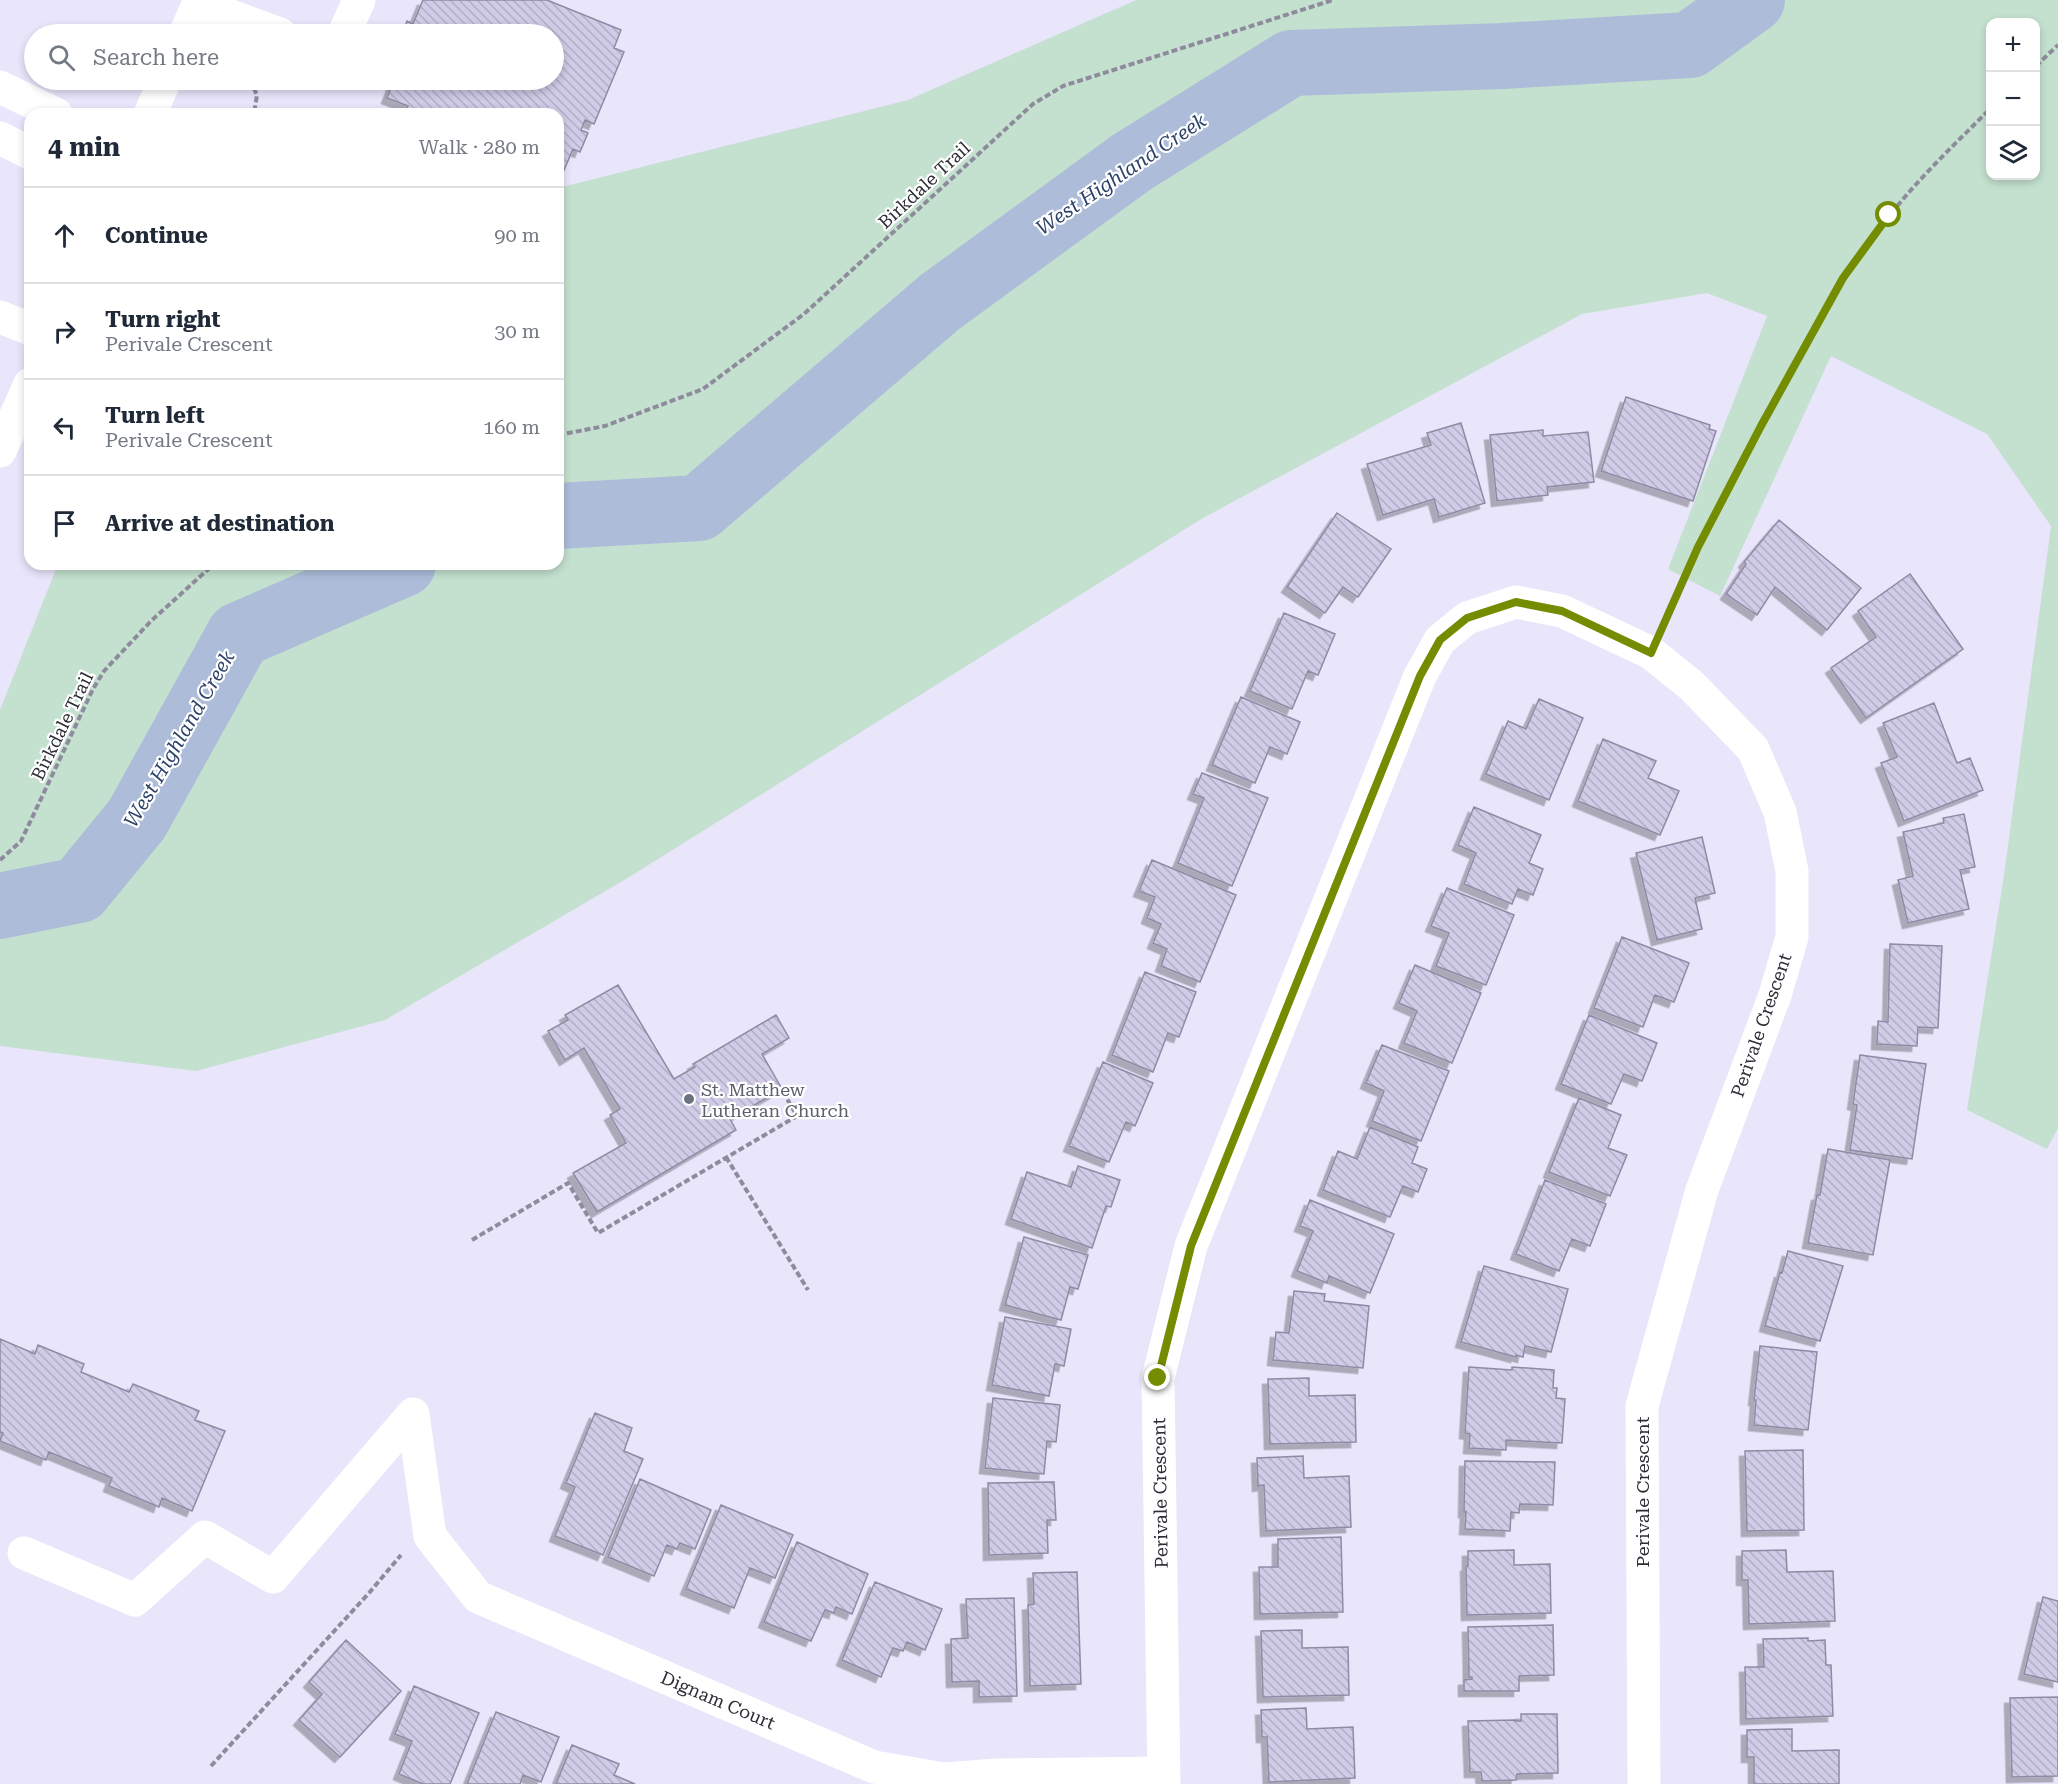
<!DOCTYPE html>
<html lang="en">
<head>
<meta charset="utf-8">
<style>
	body { margin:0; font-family:"Roboto Serif",serif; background:#f2f2f3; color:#1f2937 }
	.controls { position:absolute; right:18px; top:18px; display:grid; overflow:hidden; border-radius:12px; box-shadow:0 3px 9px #0003 }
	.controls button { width:54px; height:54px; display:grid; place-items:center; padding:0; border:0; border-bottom:2px solid #e0e1e3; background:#fff; color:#1f2937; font:30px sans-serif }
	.stop { position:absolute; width:18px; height:18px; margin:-14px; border:4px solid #738c00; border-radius:50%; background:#fff }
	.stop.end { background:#738c00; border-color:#fff; box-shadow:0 2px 6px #0008 }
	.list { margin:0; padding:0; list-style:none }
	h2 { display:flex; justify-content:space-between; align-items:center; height:78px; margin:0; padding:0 24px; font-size:26px }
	h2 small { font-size:20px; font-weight:400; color:#747a83 }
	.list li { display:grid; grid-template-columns:39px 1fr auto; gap:18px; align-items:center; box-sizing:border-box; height:96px; padding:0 24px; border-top:2px solid #e0e1e3 }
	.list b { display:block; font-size:22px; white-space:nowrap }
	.list p { margin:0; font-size:20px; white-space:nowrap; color:#747a83 }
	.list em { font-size:20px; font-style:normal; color:#747a83 }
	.icon { flex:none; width:33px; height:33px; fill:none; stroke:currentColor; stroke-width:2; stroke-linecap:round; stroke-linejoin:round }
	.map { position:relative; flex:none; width:2058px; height:1784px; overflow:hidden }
	.search { position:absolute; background:#fff; box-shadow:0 3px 9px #0003; left:24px; top:24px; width:540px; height:66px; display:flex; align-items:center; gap:15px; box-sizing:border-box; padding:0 21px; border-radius:33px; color:#747a83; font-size:22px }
	.panel { position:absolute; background:#fff; box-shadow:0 3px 9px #0003; left:24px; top:108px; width:540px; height:462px; border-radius:18px }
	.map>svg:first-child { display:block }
</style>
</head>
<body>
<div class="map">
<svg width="2058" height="1784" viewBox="0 0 2058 1784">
	<defs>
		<pattern id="building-back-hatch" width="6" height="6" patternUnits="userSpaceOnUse" patternTransform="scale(1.5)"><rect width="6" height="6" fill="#d0cbe6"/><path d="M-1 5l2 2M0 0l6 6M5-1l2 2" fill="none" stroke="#b3aec6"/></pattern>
		<filter id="shadow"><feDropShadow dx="-5.5" dy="5.5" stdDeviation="0" flood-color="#0004"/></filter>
	</defs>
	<rect width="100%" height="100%" fill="#e9e5fb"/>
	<path fill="#c4e1cf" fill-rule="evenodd" d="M1136,0h922v1128l-11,21 -80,-39 37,-235 47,-349 -64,-92 -156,-78 -111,240 -52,-27 99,-253 -60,-23 -125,21 -379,204 -577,361 -241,141 -189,51 -196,-25v-336l58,-146h500v-376l350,-88zM1990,22h46v154h-46z"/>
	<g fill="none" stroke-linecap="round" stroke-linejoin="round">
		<path stroke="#adbdd9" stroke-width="66" d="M558,516l141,-8 241,-206 192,-140 159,-99 212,-7 187,-11 62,-45
			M0,906l79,-16 58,-71 102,-184 164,-71"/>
	</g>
	<path fill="url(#building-back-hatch)" stroke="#908ba4" stroke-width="1.5" filter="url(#shadow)" d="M423,0h124l74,30 -7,18 10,4 -30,72 -9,-4 -4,10 7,3 -8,19 -7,-3 -9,21 -6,-2v-54h-142l-10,-4 2,-4 -21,-8 7,-18h160v-46h-152l5,-13 6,3z
		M1626,397l84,28 -1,4 7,2 -23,70 -92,-30z
		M1461,423l24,80 -46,14 -5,-18 -51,16 -16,-51 64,-19 -4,-12z
		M1543,430v6l45,-4 6,50 -47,5 1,8 -51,6 -7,-66z
		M1337,513l54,36 -33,48 -15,-10 -18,26 -38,-26z
		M1779,520l82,68 -34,42 -52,-43 -18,28 -31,-21 20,-30 -2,-2z
		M1910,574l53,75 -97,69 -35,-50 45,-31 -18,-26z
		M1284,613l51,21 -17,41 -10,-4 -16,38 -42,-18z
		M1241,697l59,25 -13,32 -17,-7 -15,36 -43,-18z
		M1539,699l44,19 -34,82 -63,-26 22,-53 18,8z
		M1934,703l23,60 13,-5 13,32 -79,31 -23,-58 16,-6 -14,-34z
		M1603,739l53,22 -8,17 31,13 -19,44 -82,-34z
		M1202,773l66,25 -36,88 -54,-23 26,-65 -11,-4z
		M1474,807l67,28 -12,28 14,6 -10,26 -15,-6 -6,15 -48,-20 12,-31 -18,-8z
		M1964,814l11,53 -15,3 9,39 -61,14 -10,-43 15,-4 -10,-44 41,-9 -1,-5z
		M1702,837l13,56 -20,5 7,31 -45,11 -21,-87z
		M1152,860l84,35 -36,87 -39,-16 6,-17 -14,-6 8,-19 -14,-6 8,-21 -16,-6z
		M1447,888l67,27 -28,70 -50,-19 13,-33 -18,-7z
		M1622,937l67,26 -15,39 -19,-7 -12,32 -49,-19z
		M1890,944l52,2 -4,82 -20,-1 -1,19 -40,-2 1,-23 10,1z
		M1415,965l66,28 -29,70 -48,-20 13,-32 -18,-8z
		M1145,972l51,20 -17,45 -11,-4 -15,39 -41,-17z
		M618,985l56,94 21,-12 -2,-3 83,-49 13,23 -27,16 20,35 -52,30 6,11 -139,82 -24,-39 53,-30 -16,-28 10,-6 -36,-61 -19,12 -17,-29 20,-11 -3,-5z
		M1589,1015l68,28 -15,38 -18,-7 -13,30 -50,-20z
		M1382,1045l67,26 -28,70 -49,-20 12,-30 -18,-8z
		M1860,1055l66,9 -14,95 -62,-9 7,-45 -4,-1z
		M1103,1062l50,21 -18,43 -9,-4 -17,40 -40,-16z
		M1579,1098l42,17 -13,33 19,7 -17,41 -61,-24z
		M1370,1127l48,20 -6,16 15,6 -9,23 -15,-6 -13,31 -67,-27 15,-39 19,8z
		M1828,1149l62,11 -17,95 -65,-12 9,-48h3z
		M1078,1166l42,14 -9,27 -5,-1 -14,42 -81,-29 16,-47 44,15z
		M1545,1180l61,24 -16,42 -18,-7 -13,32 -43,-17z
		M1310,1200l84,34 -24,59 -41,-17 -2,7 -30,-12 16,-40 -13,-5z
		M1024,1237l64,18 -10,34 -8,-2 -9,33 -56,-15z
		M1788,1251l55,15 -23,75 -55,-15 15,-54 2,1z
		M1484,1266l84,23 -17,63 -26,-6 -2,11 -7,-2v2l-55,-15z
		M1294,1291l31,3 -1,7 45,5 -6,62 -90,-8 3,-28 13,1z
		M1005,1317l66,12 -7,37 -9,-2 -6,32 -57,-11z
		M0,1339l35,15 3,-9 46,19 -3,8 48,20 4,-8 66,27 -4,9 30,11 -33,80 -30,-13 -3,9 -50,-21 3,-8 -63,-26 -3,8 -46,-19 3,-8 -3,-1z
		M1760,1346l57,6 -9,78 -54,-5 2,-25h-2z
		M1469,1367l43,3v-3l42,3 -1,18h4l-1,10 9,1 -3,44 -56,-3v10l-37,-2 1,-14 -5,-1z
		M1309,1378v18l46,-1 1,47 -86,2 -2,-65z
		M993,1398l67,7 -4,37 -9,-1 -3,33 -59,-6z
		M595,1413l37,15 -8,23 19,8 -40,96 -48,-19 20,-49 -9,-4z
		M1803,1450l1,80 -57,1 -2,-80z
		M1303,1456l1,22 45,-2 2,51 -85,4 -2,-46 -6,1 -1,-28z
		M1465,1461l90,1 -2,43 -33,-1 -1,9 -8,-1 -1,19 -45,-2 1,-17h-2z
		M640,1479l71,31 -16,39 -15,-6 -3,6 -10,-4 -13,31 -46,-19z
		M1054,1482l2,38h-9l1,33 -59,2 -1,-72z
		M721,1505l72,30 -18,43 -25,-10 -16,40 -48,-19z
		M1341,1537l2,75 -83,2 -1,-47h19v-28z
		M797,1542l71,32 -16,40 -16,-7 -2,6 -9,-3 -14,31 -47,-19z
		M1514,1550v15l36,-1 1,49 -84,2 -1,-49h2v-15z
		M1786,1550l1,22 46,-1 2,50 -86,3 -1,-44h-6v-29z
		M1077,1572l4,112 -51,2 -2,-81 6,-1 -1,-31z
		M875,1582l67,27 -17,41 -18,-8 -4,9 -10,-3 -12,29 -39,-17z
		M2043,1597l15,4v81l-34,-8z
		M1014,1598l3,98 -38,1v-16l-27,1 -1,-43 17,-1 -2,-39z
		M1553,1625l1,50 -35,1v15h-55v-11l8,-1v-2h-3l-1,-50z
		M1302,1630v18l46,-1 1,48 -86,2 -2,-66z
		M1808,1638v3l17,-1 1,25h5l2,51 -87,3 -1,-52h19l-1,-28z
		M346,1640l55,51 -61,66 -41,-37 23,-26 -13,-12z
		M414,1686l65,27 -29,71h-27l-24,-10 13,-33 -17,-7z
		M2058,1697v79l-46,1 -2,-79z
		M1306,1708l1,21 46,-2 2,51 -86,4 -2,-45h-5l-1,-27z
		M496,1712l63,25 -18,45 -18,-7 -3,9h-53z
		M1521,1714h36l1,59 -41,1 -1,6 -34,1 -1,-9h-11l-2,-51 47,-1v1h6z
		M1792,1729v22l47,-1v34h-85v-27h-7v-27z
		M572,1745l47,19 -5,11 21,9h-79z"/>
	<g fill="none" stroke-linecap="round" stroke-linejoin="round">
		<path stroke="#8e8b9c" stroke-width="4" stroke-dasharray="6 3" stroke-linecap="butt" d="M2036,66l22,-21
			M250,80l7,15 -3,19
			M558,435l47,-9 98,-37 101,-75 229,-210 30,-18 270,-86
			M1664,621c37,-85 81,-168 126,-248 31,-54 60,-110 100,-158 30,-38 66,-72 100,-106
			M0,860l21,-19 72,-152 11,-18 47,-50 63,-57
			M726,1157l82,133
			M472,1240l96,-57 30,50 199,-117 -11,-19
			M211,1766l158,-173 32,-38"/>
		<path stroke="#fff" stroke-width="33" d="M198,4l82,30
			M344,34l15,-34
			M0,87l56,27
			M0,138l30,15
			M0,317l30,12
			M413,1414l17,122 48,61 396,170 70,12 53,-4 167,-2
			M24,1553l111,47 70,-63 68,40 140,-163
			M1164,1784l-6,-406 33,-132 229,-570 20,-36 27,-22 49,-16 46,9 89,42 40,32 62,64 27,63 12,59v66l-17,58 -73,195 -60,216 2,378"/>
		<path stroke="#fff" stroke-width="33" d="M185,34l15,-34
			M150,114l15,-34
			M0,451l30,-67"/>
	</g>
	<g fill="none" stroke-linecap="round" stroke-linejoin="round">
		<path stroke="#738c00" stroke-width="8" d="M1158,1378l33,-132 229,-570 20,-36 27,-22 49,-16 46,9 89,42 47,-106 63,-121 82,-148 46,-63"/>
	</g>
	<circle fill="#6b7280" stroke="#fff" stroke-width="2" cx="689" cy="1099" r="6"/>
	<g text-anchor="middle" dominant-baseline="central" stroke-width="4.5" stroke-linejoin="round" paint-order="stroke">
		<g font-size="18" fill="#2e2c36" stroke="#fff">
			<text transform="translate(924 185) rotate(-43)">Birkdale Trail</text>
			<text transform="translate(62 726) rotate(-64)">Birkdale Trail</text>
			<text transform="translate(1761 1025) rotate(-71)">Perivale Crescent</text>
			<text transform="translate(1642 1492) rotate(-90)">Perivale Crescent</text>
			<text transform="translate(1160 1493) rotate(-91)">Perivale Crescent</text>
			<text transform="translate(718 1700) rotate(23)">Dignam Court</text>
		</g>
		<g font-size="18" fill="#5b616d" stroke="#fff" text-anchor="start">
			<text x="701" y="1089">St. Matthew<tspan x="701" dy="21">Lutheran Church</tspan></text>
		</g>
		<g font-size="20" font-style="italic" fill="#2d426a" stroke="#fff">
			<text transform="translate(1121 174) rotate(-34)">West Highland Creek</text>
			<text transform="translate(179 739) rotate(-60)">West Highland Creek</text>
		</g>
	</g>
</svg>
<div class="controls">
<button>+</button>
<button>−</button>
<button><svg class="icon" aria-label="layers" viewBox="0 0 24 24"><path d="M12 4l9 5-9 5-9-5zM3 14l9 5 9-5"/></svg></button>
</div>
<div class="stop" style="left:1889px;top:215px"></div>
<div class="stop end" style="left:1158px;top:1378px"></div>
<div class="search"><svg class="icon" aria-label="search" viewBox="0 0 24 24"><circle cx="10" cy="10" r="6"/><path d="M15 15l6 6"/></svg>Search here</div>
<section class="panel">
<h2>4 min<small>Walk · 280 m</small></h2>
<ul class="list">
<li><svg class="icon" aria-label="ahead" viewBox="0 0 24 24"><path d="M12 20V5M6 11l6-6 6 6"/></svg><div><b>Continue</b></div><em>90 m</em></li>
<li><svg class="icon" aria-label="right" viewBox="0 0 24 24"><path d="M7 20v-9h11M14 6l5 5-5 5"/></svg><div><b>Turn right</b><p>Perivale Crescent</p></div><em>30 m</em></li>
<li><svg class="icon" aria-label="left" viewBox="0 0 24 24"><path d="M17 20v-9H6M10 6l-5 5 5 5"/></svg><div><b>Turn left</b><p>Perivale Crescent</p></div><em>160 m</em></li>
<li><svg class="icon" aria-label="arrive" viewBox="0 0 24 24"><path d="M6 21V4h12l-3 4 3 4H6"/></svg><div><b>Arrive at destination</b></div></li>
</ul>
</section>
</div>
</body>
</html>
